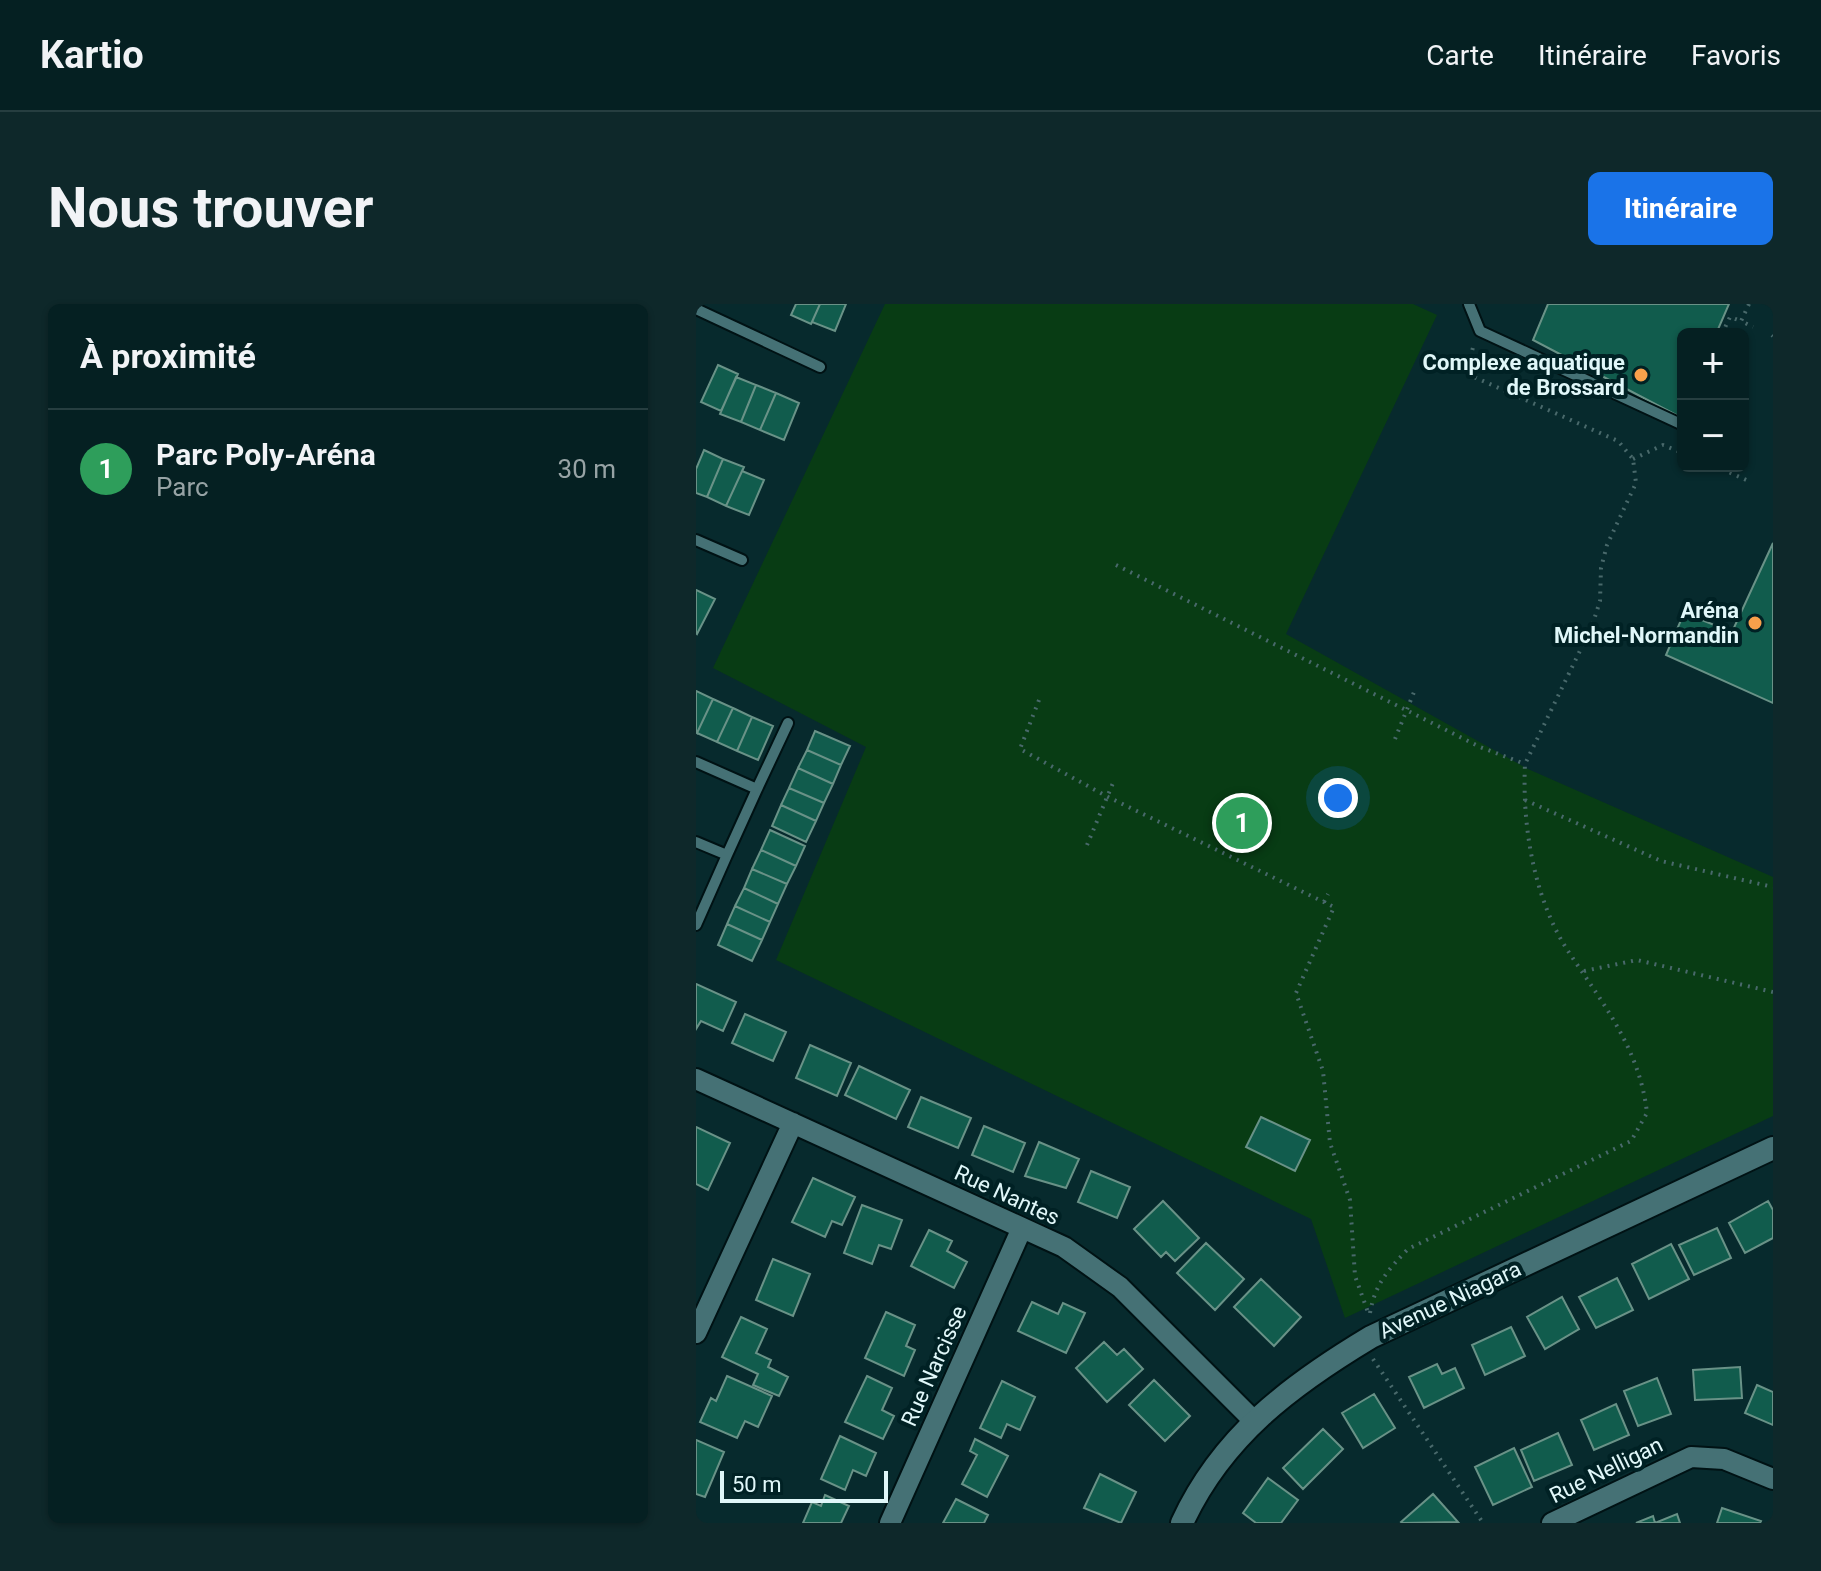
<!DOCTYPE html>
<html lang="fr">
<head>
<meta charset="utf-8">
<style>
	body { margin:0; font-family:Roboto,sans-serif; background:#0e282a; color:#f1f3f6 }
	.controls { position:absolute; right:24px; top:24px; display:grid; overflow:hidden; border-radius:12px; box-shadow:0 2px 6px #0004 }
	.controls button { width:72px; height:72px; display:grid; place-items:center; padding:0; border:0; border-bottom:2px solid #263e40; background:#052022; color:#f1f3f6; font:40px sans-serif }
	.scale { position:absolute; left:24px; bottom:20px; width:168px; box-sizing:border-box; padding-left:8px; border:4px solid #e0f7f9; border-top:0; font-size:22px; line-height:28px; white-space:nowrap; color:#e0f7f9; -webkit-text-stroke:6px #002124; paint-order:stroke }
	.you { position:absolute; left:642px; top:494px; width:28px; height:28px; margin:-20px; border:6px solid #fff; border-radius:50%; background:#1a73e8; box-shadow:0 0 0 12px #1a73e833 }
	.badge { display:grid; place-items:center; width:52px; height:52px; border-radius:50%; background:#1a73e8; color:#fff; font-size:26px; font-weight:700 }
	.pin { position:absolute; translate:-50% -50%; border:4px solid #fff; box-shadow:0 2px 8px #0006 }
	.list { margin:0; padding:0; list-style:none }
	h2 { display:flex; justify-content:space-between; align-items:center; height:104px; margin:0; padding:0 32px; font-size:34px }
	h2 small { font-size:26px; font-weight:400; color:#97a3a5 }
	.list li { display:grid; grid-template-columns:52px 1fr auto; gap:24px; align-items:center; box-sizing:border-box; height:120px; padding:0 32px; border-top:2px solid #263e40 }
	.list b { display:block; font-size:30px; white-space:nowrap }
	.list p { margin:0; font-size:26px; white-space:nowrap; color:#97a3a5 }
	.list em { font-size:26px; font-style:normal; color:#97a3a5 }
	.map { position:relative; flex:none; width:1077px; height:1219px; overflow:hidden; border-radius:12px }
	header { display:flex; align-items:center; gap:48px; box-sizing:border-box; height:112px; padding:0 40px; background:#052022; border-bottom:2px solid #263e40 }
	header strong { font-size:38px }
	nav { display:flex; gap:44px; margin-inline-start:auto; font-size:28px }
	.intro { display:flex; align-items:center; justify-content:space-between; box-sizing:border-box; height:192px; padding:0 48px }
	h1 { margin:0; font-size:56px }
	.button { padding:20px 36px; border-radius:12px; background:#1a73e8; color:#fff; font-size:28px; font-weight:700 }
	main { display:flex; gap:48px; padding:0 48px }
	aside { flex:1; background:#052022; border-radius:12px; box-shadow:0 2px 6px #0004 }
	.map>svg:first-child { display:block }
</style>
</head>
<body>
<header>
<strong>Kartio</strong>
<nav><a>Carte</a><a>Itinéraire</a><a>Favoris</a></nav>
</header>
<div class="intro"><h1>Nous trouver</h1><a class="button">Itinéraire</a></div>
<main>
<aside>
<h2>À proximité<small></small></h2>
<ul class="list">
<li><span class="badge" style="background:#2e9e5b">1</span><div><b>Parc Poly-Aréna</b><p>Parc</p></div><em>30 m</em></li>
</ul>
</aside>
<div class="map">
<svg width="1077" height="1219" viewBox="0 0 1077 1219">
	<rect width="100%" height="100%" fill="#072a2d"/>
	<path fill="#083c14" d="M189,0h528l24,11 -151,319 242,135 245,108v239l-428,202 -34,-99 -535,-259 90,-213 -153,-79z"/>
	<path fill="#115c4d" stroke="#699287" stroke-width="2" d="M100,0h24l-9,20 -20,-9z
		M124,0h26l-11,27 -23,-9z
		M852,0h181l-13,30h-33v76l-3,7 -147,-77z
		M22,61l20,9 -17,37 -20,-9z
		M40,73l20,8 -15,37 -21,-8z
		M60,81l20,8 -16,37 -19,-8z
		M80,89l23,10 -15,37 -24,-10z
		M8,146l19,9 -16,38 -11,-4v-24z
		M27,155l21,8 -18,39 -19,-9z
		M46,167l22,9 -15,35 -23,-9z
		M1077,239v160l-107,-48 18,-42 48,19z
		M0,286l19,9 -18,35 -1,-1z
		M0,387l17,8 -16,34 -1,-1z
		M17,395l20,9 -16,34 -20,-9z
		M37,404l19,9 -15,34 -20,-9z
		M56,413l21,9 -15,34 -21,-9z
		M119,427l35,15 -9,19 -34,-15z
		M111,446l34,15 -8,19 -35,-16z
		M102,464l35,16 -9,19 -35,-15z
		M93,484l35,15 -8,18 -35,-16z
		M85,501l35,16 -10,21 -34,-16z
		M74,526l35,16 -9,20 -35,-16z
		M65,546l35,16 -9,18 -35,-15z
		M56,565l35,15 -9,20 -34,-16z
		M48,584l34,16 -8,18 -35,-16z
		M39,602l35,16 -8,18 -35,-16z
		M31,620l35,16 -10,21 -34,-16z
		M0,680l40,18 -13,29 -22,-10 -5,8z
		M49,710l41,18 -13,29 -41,-18z
		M114,741l41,18 -14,33 -41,-18z
		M163,762l51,24 -14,29 -51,-24z
		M225,793l50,21 -13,30 -50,-21z
		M565,813l49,23 -15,31 -49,-24z
		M288,822l41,17 -12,29 -41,-17z
		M0,823l34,16 -22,47 -12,-6z
		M343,838l40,17 -13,29 -41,-12z
		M395,867l39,16 -13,31 -39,-16z
		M117,874l42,19 -13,28 -10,-4 -7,16 -33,-15z
		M467,897l36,37 -24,23 -9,-9 -5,5 -27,-28z
		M1072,897l5,9v28l-28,15 -16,-30z
		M166,901l40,15 -11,29 -12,-4 -7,19 -28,-11z
		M1021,924l14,30 -37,17 -15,-30z
		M233,926l23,11 -5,10 20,11 -13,26 -43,-22z
		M510,939l38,36 -29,31 -38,-37z
		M975,940l18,35 -40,20 -17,-35z
		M77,955l37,15 -17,42 -37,-16z
		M921,974l16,32 -37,18 -17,-31z
		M565,975l40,38 -27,29 -40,-39z
		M866,993l17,32 -34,20 -18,-32z
		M336,998l26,12 5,-11 22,10 -19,40 -48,-22z
		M190,1008l29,13 -9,21 9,4 -11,26 -39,-18z
		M45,1013l26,12 -11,24 15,7 -3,7 20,10 -9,19 -26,-11 5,-11 -36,-17z
		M815,1023l14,29 -40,19 -13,-30z
		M408,1038l13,13 7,-6 19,20 -36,33 -31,-34z
		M741,1060l5,10 13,-6 9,20 -40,20 -15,-31z
		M1044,1063l2,31 -47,2 -2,-30z
		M31,1072l45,20 -14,31 -13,-6 -8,17 -37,-16 11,-24 5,3z
		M171,1072l25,12 -10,22 12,6 -11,23 -38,-17z
		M961,1074l14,36 -33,12 -14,-35z
		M458,1076l36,36 -25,25 -36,-36z
		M306,1077l33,16 -15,33 -13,-6 -6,14 -21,-10z
		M1061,1081l16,7v33l-28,-12z
		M678,1090l21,34 -32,20 -21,-35z
		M920,1100l13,31 -35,15 -13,-30z
		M627,1125l20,20 -40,40 -20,-21z
		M862,1129l14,32 -38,16 -13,-31z
		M144,1132l36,17 -10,23 -13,-6 -8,20 -24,-11z
		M279,1135l33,17 -21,41 -25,-13 15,-29 -7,-4z
		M0,1136l28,12 -19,45 -9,-3z
		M818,1144l18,39 -39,18 -18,-38z
		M404,1170l36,18 -15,31 -37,-15z
		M572,1174l30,22 -17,23h-25l-13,-10z
		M737,1190l25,28 -56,1 -1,-1z
		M129,1191l24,11 -8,17h-38l9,-21 9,4z
		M260,1195l32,16 -4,8h-41z
		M1026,1204l39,13 -1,2h-43z
		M981,1210l3,9h-44l17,-7 2,7z"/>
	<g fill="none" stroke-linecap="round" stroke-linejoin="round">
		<defs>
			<path id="service" d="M773,0l11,27 203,94
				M0,5l124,58
				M0,236l46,20
				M0,458l61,27 -30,66 -31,-13
				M61,485l31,-66
				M0,621l31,-70"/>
			<path id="minor" d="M0,775l368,168 56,40 133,133
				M0,1029l97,-210
				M194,1219l132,-295
				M856,1219l139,-66 33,2 49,20"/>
			<path id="tertiary" d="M486,1219c40,-87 109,-138 189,-186l402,-189"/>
		</defs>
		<use href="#service" stroke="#001214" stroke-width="14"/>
		<use href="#minor" stroke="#001214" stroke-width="24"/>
		<use href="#tertiary" stroke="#001214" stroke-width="26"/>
		<path stroke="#49696b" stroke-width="4" stroke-dasharray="2 6" stroke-linecap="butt" d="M1053,0l-8,17 12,6
			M1026,30l8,-17 11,4
			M1076,31l1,1
			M937,155l30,-14 20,8
			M1019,162l36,16
			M420,261l364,182 45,17
			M343,396l-19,49 88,48 226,110 -38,86 27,78 7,72 20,57 5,76 14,39
			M699,435l19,-47
			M829,496l136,61 112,26
			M391,541l26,-62
			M628,598l4,-8
			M888,667l53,-11 136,32
			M674,1009c5,-29 18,-43 38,-64l223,-108 16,-28c-7,-63 -43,-108 -77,-159 -36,-53 -48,-128 -45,-190l67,-138 8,-25 1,-33 6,-23 29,-62 -3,-24 -15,-18 -144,-64 -6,-12 6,-21
			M677,1055l110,164"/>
		<use href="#service" stroke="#457175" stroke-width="10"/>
		<use href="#minor" stroke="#457175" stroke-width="20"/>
		<use href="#tertiary" stroke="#457175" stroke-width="22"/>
	</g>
	<g fill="#f8a04b" stroke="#002124" stroke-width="3">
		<circle cx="945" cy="71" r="8"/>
		<circle cx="1059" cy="319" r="8"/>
	</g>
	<g text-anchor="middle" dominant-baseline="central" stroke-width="8" stroke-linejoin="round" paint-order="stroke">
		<g font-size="22" font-weight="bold" fill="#e0f7f9" stroke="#002124" text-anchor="end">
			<text x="929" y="58">Complexe aquatique<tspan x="929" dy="25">de Brossard</tspan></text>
			<text x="1043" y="306">Aréna<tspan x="1043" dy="25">Michel-Normandin</tspan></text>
		</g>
		<g font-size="22" fill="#e0f7f9" stroke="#002124">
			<text transform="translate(311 891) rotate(25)">Rue Nantes</text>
			<text transform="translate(754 996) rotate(-25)">Avenue Niagara</text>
			<text transform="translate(238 1062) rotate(-66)">Rue Narcisse</text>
			<text transform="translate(910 1166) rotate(-26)">Rue Nelligan</text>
		</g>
	</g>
</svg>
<div class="controls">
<button>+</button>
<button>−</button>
</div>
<div class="scale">50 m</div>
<div class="you"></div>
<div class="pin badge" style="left:546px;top:519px;background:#2e9e5b">1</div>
</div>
</main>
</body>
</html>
